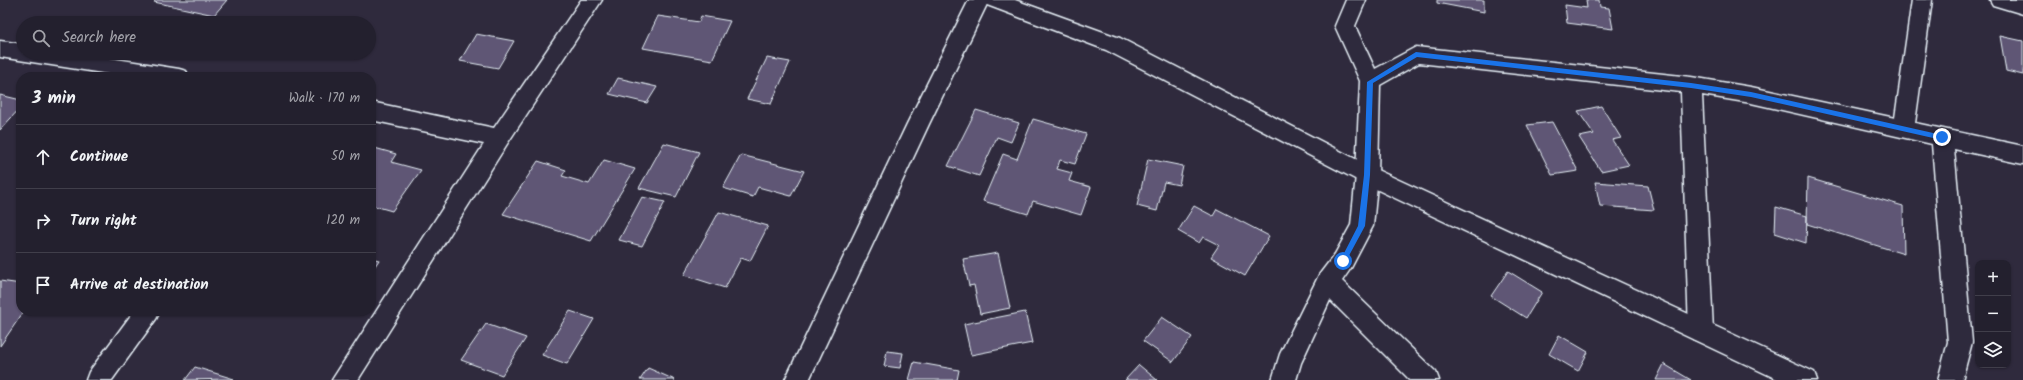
<!DOCTYPE html>
<html lang="en">
<head>
<meta charset="utf-8">
<style>
	body { margin:0; font-family:Kalam,sans-serif; background:#2f2d3a; color:#f1f3f6 }
	.controls { position:absolute; right:12px; bottom:12px; display:grid; overflow:hidden; border-radius:8px; box-shadow:0 1px 3px #0004 }
	.controls button { width:36px; height:36px; display:grid; place-items:center; padding:0; border:0; border-bottom:1px solid #403e4a; background:#23202e; color:#f1f3f6; font:20px sans-serif }
	.stop { position:absolute; width:12px; height:12px; margin:-9px; border:3px solid #1a73e8; border-radius:50%; background:#fff }
	.stop.end { background:#1a73e8; border-color:#fff; box-shadow:0 1px 4px #0008 }
	.list { margin:0; padding:0; list-style:none }
	h2 { display:flex; justify-content:space-between; align-items:center; height:52px; margin:0; padding:0 16px; font-size:17px }
	h2 small { font-size:13px; font-weight:400; color:#a3a3aa }
	.list li { display:grid; grid-template-columns:26px 1fr auto; gap:12px; align-items:center; box-sizing:border-box; height:64px; padding:0 16px; border-top:1px solid #403e4a }
	.list b { display:block; font-size:15px; white-space:nowrap }
	.list em { font-size:13px; font-style:normal; color:#a3a3aa }
	.icon { flex:none; width:22px; height:22px; fill:none; stroke:currentColor; stroke-width:2; stroke-linecap:round; stroke-linejoin:round }
	.map { position:relative; flex:none; width:2023px; height:380px; overflow:hidden }
	.search { position:absolute; background:#23202e; box-shadow:0 1px 3px #0004; left:16px; top:16px; width:360px; height:44px; display:flex; align-items:center; gap:10px; box-sizing:border-box; padding:0 14px; border-radius:22px; color:#a3a3aa; font-size:15px }
	.panel { position:absolute; background:#23202e; box-shadow:0 1px 3px #0004; left:16px; top:72px; width:360px; height:244px; border-radius:16px }
	.map>svg:first-child { display:block }
</style>
</head>
<body>
<div class="map">
<svg width="2023" height="380" viewBox="0 0 2023 380">
	<rect width="100%" height="100%" fill="#2f2a3d"/>
	<filter id="ink" filterUnits="userSpaceOnUse"><feTurbulence type="fractalNoise" baseFrequency=".025" numOctaves="2"/><feDisplacementMap in="SourceGraphic" scale="8" xChannelSelector="R" yChannelSelector="G"/><feConvolveMatrix kernelMatrix="1 2 1 2 8 2 1 2 1" color-interpolation-filters="sRGB"/></filter>
	<g filter="url(#ink)">
		<path fill="#5e5774" stroke="#e8f1f8" d="M156,0h71l-13,15 -60,-13z
			M1437,0h47v12l-47,-9z
			M1586,0h13l1,7 9,1 4,21 -46,-6 -2,-18 22,3z
			M658,16l41,6 2,-6 29,5 -18,39 -69,-12z
			M476,34l38,7 -16,27 -38,-7z
			M2000,36l23,5v34l-17,-4z
			M767,58l23,4 -19,42 -24,-5z
			M618,78l39,9 -10,16 -38,-9z
			M0,95l21,5v7l-21,23z
			M1601,106l20,32 -9,2 17,25 -28,6 -22,-34 15,-3 -16,-23z
			M976,110l43,13 -8,19 -14,-5 -18,39 -31,-10z
			M1033,119l53,15 -11,30 -15,-4 -3,9 15,4 -3,8 22,6 -10,28 -48,-14 -5,13 -45,-13 20,-47 14,5z
			M1552,122l26,49 -26,4 -25,-50z
			M664,143l35,9 -23,45 -37,-9z
			M371,147l25,7 -5,8 30,8 -29,41 -21,-6z
			M741,155l63,16 -13,25 -33,-9 -5,10 -30,-9z
			M1148,159l35,7 -4,19 -15,-3 -7,29 -20,-5z
			M604,160l31,9 -44,72 -88,-27 35,-53 28,9 -4,6 27,8z
			M1808,178l95,28 1,48 -97,-30z
			M1595,182l53,4 6,24 -54,-4z
			M642,197l23,5 -23,44 -23,-6z
			M1194,206l19,10 4,-7 52,27 -24,40 -34,-19 8,-12 -16,-8 -4,6 -21,-12z
			M1776,207l31,9 -1,27 -31,-10z
			M719,212l49,14 -18,35 -9,-3 -16,30 -41,-13z
			M998,253l12,55 -30,6 -6,-29 -5,1 -6,-27z
			M371,258l8,2 -8,12z
			M1508,271l34,21 -16,26 -35,-22z
			M0,281l21,3v27h3l-24,35z
			M570,311l24,8 -27,45 -25,-9z
			M1025,312l7,31 -61,12 -7,-31z
			M1162,317l30,20 -19,25 -30,-21z
			M486,324l40,14 -24,37 -41,-15z
			M1559,335l29,17 -10,19 -29,-17z
			M887,351l16,2 -3,15 -16,-2z
			M914,362l45,8 -2,10h-48z
			M1664,364l27,16h-35z
			M1139,365l18,15h-32z
			M195,367l39,12 -49,1z
			M648,368l27,12h-35z"/>
		<g fill="none" stroke-linecap="round" stroke-linejoin="round">
			<defs>
				<path id="minor" d="M581,0h21l-95,144 -149,236h-26l152,-236 -113,-24v-18l123,26z
					M969,0h20l-60,124 -120,256h-24l122,-256z
					M1346,0h20l-11,26 20,43 41,-22 275,30 60,10 144,31 17,-118h20l-17,123 108,23v18l-69,-15 18,193 -10,38h-24l10,-38 -16,-198 -181,-41 -49,-8 11,236 -4,8 -8,3 -8,-3 -4,-8 -8,-239 -262,-29 -39,22 -2,90 -5,51 -22,42 -9,13 94,91 3,8h-29l-80,-80 -29,63 -5,17h-24l8,-26 39,-79 16,-21 16,-29 5,-50 4,-94 -25,-55z
					M1990,0h33v14l-30,-9z
					M0,41l23,3v9h55l101,16 7,2 3,6h-61l-128,-20z
					M134,311h26l-4,8 -44,61h-26l3,-8z"/>
				<path id="tertiary" d="M984,0h31l105,38 255,131 439,203 3,8h-38l-420,-199 -253,-131 -119,-45z"/>
			</defs>
			<use href="#minor" stroke="#e8f1f8" stroke-width="3"/>
			<use href="#tertiary" stroke="#e8f1f8" stroke-width="3"/>
			<use href="#minor" fill="#2f2a3d" fill-rule="evenodd"/>
			<use href="#tertiary" fill="#2f2a3d" fill-rule="evenodd"/>
		</g>
	</g>
	<path fill="#1a73e8" d="M1416,52l275,31 60,9 191,43 3,2 -3,3 -191,-43 -60,-9 -274,-31 -44,26 -3,92 -5,51 -20,37 -2,1 -3,-3 18,-35 6,-51 3,-93z"/>
</svg>
<div class="controls">
<button>+</button>
<button>−</button>
<button><svg class="icon" aria-label="layers" viewBox="0 0 24 24"><path d="M12 4l9 5-9 5-9-5zM3 14l9 5 9-5"/></svg></button>
</div>
<div class="stop" style="left:1343px;top:261px"></div>
<div class="stop end" style="left:1942px;top:137px"></div>
<div class="search"><svg class="icon" aria-label="search" viewBox="0 0 24 24"><circle cx="10" cy="10" r="6"/><path d="M15 15l6 6"/></svg>Search here</div>
<section class="panel">
<h2>3 min<small>Walk · 170 m</small></h2>
<ul class="list">
<li><svg class="icon" aria-label="ahead" viewBox="0 0 24 24"><path d="M12 20V5M6 11l6-6 6 6"/></svg><div><b>Continue</b></div><em>50 m</em></li>
<li><svg class="icon" aria-label="right" viewBox="0 0 24 24"><path d="M7 20v-9h11M14 6l5 5-5 5"/></svg><div><b>Turn right</b></div><em>120 m</em></li>
<li><svg class="icon" aria-label="arrive" viewBox="0 0 24 24"><path d="M6 21V4h12l-3 4 3 4H6"/></svg><div><b>Arrive at destination</b></div></li>
</ul>
</section>
</div>
</body>
</html>
